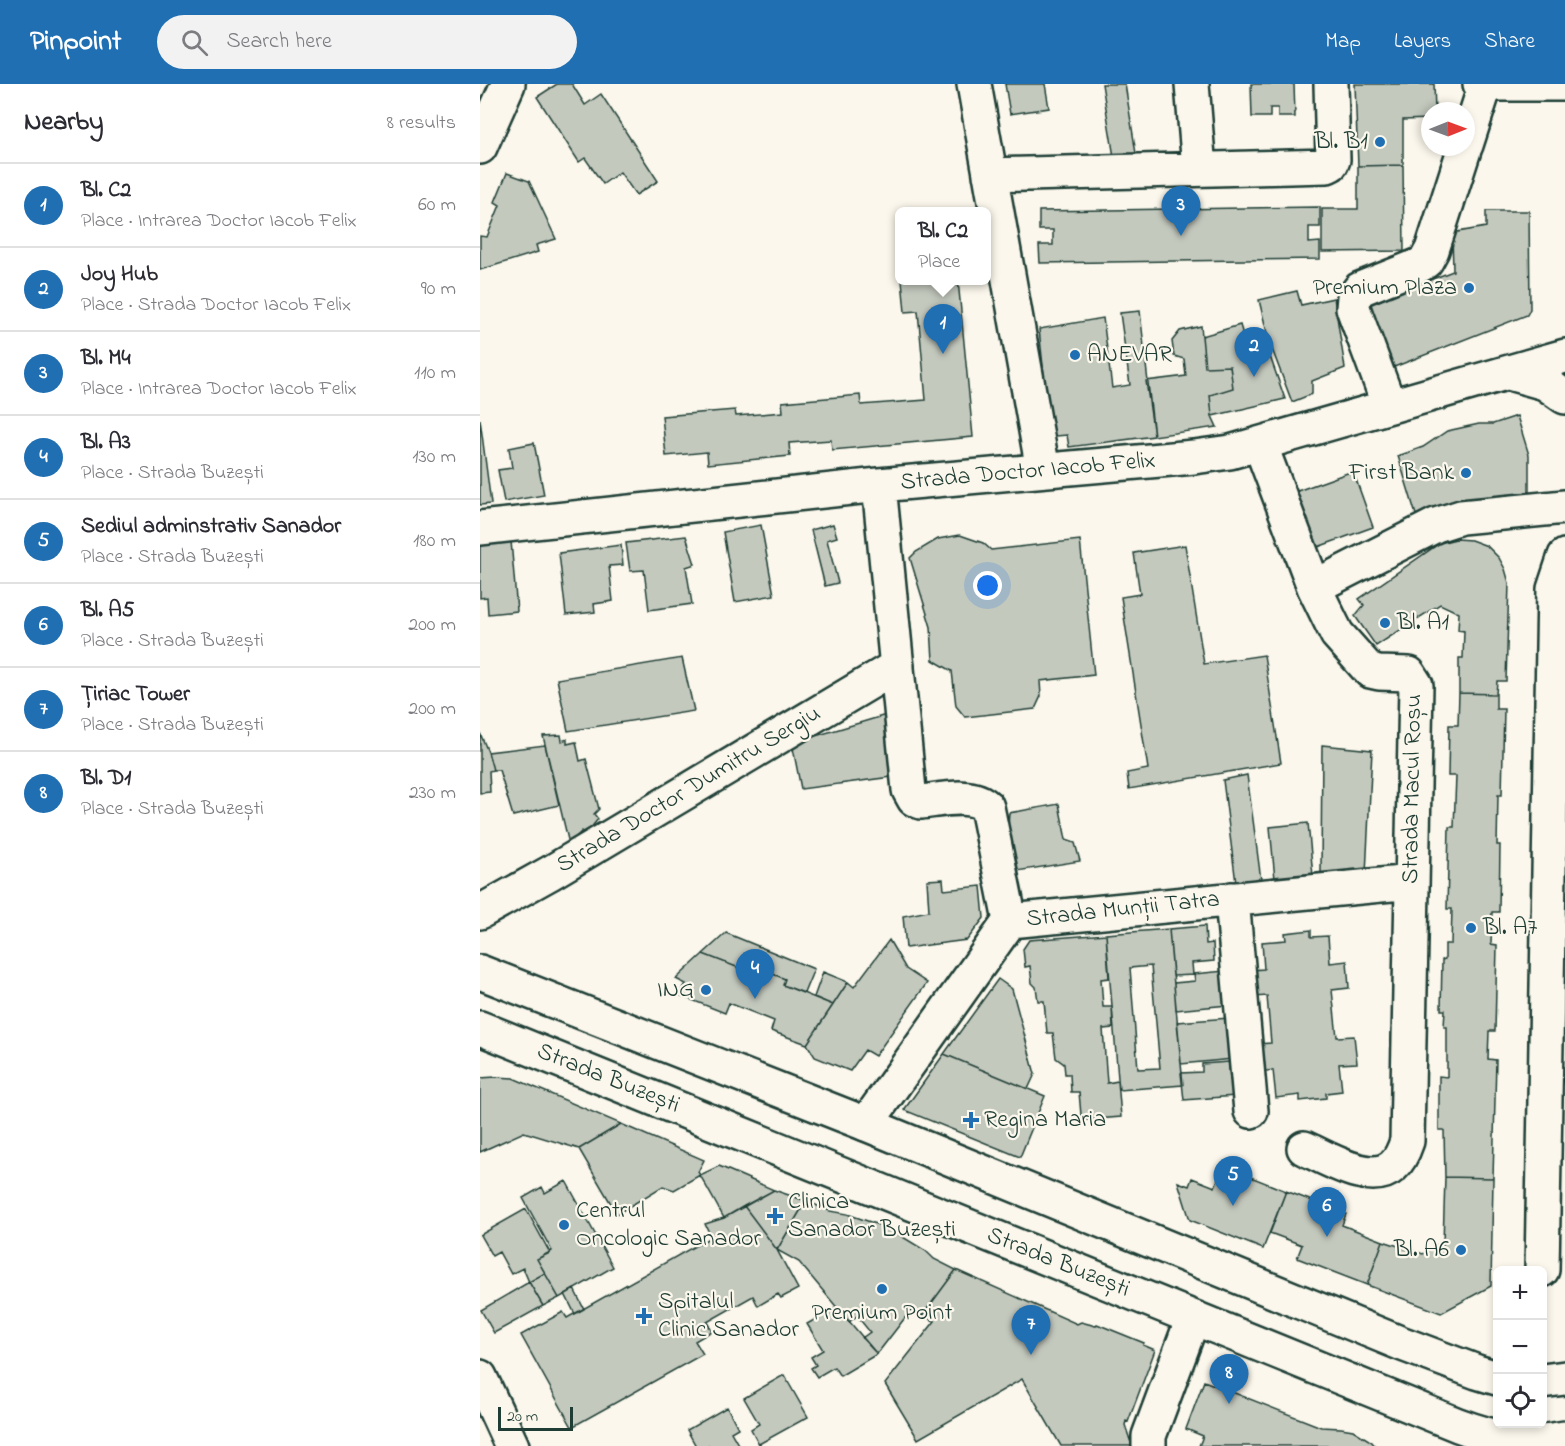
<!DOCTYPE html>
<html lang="en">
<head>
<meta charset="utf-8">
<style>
	body { margin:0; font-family:"Indie Flower",sans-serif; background:#f2f2f3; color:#2b2b33 }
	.controls { position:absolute; right:18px; bottom:18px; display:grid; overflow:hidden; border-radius:9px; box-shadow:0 3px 9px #0003 }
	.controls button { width:54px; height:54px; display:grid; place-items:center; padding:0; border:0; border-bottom:2px solid #e1e1e2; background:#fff; color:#2b2b33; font:30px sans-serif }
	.compass { position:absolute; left:941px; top:18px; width:54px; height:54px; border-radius:50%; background:#fff; box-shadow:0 3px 9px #0003; rotate:89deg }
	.scale { position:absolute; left:18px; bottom:15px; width:75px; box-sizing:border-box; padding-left:6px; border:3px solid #1f3d34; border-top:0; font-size:16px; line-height:21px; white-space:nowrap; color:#1f3d34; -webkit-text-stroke:4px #fbf7ec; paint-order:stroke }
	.you { position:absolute; left:508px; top:502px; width:21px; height:21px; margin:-15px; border:4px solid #fff; border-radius:50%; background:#1a73e8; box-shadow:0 0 0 9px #1a73e833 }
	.badge { display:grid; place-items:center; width:39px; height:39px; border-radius:50%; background:#1f6fb2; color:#fff; font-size:20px; font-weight:700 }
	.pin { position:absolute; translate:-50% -50px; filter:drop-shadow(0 2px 3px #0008) }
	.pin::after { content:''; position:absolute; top:32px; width:21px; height:18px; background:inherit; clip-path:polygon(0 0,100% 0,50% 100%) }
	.popup { position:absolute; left:415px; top:123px; width:96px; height:78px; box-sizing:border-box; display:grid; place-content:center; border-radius:9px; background:#fff; filter:drop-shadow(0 2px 4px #0005); font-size:20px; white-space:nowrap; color:#7c7c81 }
	.popup b { font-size:22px; color:#2b2b33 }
	.popup::after { content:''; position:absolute; left:50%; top:100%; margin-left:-12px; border:12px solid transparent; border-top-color:#fff }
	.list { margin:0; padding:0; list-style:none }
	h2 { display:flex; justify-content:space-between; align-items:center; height:78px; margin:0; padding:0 24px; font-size:26px }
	h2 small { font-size:20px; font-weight:400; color:#7c7c81 }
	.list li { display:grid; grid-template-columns:39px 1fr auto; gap:18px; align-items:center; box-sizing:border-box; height:84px; padding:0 24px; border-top:2px solid #e1e1e2 }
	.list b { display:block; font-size:22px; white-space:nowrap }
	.list p { margin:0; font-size:20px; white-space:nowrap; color:#7c7c81 }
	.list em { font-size:20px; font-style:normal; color:#7c7c81 }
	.icon { flex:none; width:33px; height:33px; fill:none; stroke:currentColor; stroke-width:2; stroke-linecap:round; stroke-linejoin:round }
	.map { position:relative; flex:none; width:1085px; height:1362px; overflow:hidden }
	header { display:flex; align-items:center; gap:36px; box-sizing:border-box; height:84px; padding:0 30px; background:#1f6fb2; color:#fff }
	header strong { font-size:28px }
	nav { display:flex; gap:33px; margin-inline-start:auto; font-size:21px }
	.search { width:420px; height:54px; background:#f2f2f3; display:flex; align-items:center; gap:15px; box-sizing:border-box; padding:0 21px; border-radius:33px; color:#7c7c81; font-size:22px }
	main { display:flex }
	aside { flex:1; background:#fff }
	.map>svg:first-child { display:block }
</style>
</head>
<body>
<header>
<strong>Pinpoint</strong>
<div class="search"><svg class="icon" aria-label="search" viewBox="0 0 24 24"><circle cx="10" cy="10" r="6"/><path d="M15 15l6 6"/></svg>Search here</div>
<nav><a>Map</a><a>Layers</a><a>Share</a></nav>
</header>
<main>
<aside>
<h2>Nearby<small>8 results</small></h2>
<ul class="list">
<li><span class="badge">1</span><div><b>Bl. C2</b><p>Place · Intrarea Doctor Iacob Felix</p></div><em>60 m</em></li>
<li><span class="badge">2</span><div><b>Joy Hub</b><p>Place · Strada Doctor Iacob Felix</p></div><em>90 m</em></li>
<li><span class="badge">3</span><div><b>Bl. M4</b><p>Place · Intrarea Doctor Iacob Felix</p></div><em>110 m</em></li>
<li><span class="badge">4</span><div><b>Bl. A3</b><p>Place · Strada Buzești</p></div><em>130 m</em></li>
<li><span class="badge">5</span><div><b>Sediul adminstrativ Sanador</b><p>Place · Strada Buzești</p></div><em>180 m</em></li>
<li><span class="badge">6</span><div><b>Bl. A5</b><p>Place · Strada Buzești</p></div><em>200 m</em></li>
<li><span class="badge">7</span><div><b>Țiriac Tower</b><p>Place · Strada Buzești</p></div><em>200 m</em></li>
<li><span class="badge">8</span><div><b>Bl. D1</b><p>Place · Strada Buzești</p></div><em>230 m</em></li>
</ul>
</aside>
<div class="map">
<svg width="1085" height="1362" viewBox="0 0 1085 1362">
	<rect width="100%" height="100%" fill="#fbf7ec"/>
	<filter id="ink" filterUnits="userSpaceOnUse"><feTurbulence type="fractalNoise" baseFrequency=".0167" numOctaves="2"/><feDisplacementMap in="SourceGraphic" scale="12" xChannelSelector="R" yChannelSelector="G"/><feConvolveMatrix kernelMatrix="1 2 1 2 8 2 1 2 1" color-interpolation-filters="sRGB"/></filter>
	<g filter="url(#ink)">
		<path fill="#c4c9be" stroke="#1f3d34" stroke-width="1.5" fill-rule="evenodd" d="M77,0h15l13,21 16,-11 57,87 -22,14 -16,-23 -17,12 -18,-26 -6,4 -42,-65z
			M525,0h40l4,24 -39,6z
			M622,0h23l12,76 -22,3z
			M771,0h43l1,33h-17v-9h-8v9h-18z
			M875,0h79l1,27h-5v8l-27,1v45l-45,1z
			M923,81l1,86 -82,1v-43h36v-43z
			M27,89l22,8 27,58 -20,6 2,7 -58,18v-34l7,1 13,-32 -5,-3z
			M840,123v20h-11v16l11,-1v17l-280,4 -1,-18h14v-15h-14v-19z
			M1006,127h43l1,98 -3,6 -138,54 -24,-64 88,-34 -1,-38 34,-6z
			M422,196h56l15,157 -141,13 -1,-10 -42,3 1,13 -82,8 -1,-12 -41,4 -4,-40 73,-6 1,6 47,-4 -1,-10 78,-7 1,10 65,-5 -8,-89 -13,1z
			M817,207l4,14 33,-7 11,70 -33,13v13l-20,8 -23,-61 -10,-41z
			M660,227l14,125 -85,11 -2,-12 -11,1 -6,-6 -11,-101 64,-11 9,70 18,-3 -10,-72z
			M760,241l6,20h20l19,54 -73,17 -2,-21 23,-7 -3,-22 -25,1 -3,-31z
			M721,242l4,41 25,-1 3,22 -23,7 2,21 5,11 -63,9 -8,-55 40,-5 -2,-17 -10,-3 -2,-15 8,-10z
			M1037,332l12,39v37l-54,8 -29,11 -3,-6 -27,10 -18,-59 25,-9 24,-16 32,-7h14z
			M0,335l11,85 -11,1z
			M54,359l10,52 -40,7 -6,-32 14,-2 -3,-20z
			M873,387l20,56 -58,21 -26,-54z
			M353,440l4,13 -10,3 11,43 -13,3 -14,-56z
			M281,441l13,70 -39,7 -12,-70z
			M480,451l23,8 8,7 89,-10 14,135 -54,6 1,15 -6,13 -70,8 -9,-11 -4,-35 -19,-11 -2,-33 -21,-69 6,-6 22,-13z
			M206,452l9,28 -9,3 6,37 -43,6 -5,-40 -14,1 -4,-28z
			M976,455l15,1 16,6 12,12 6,11 4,14 -3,98h-9l-1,13 -37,-1v-35h4l1,-27 -6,-1 1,-17 -19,-9 -64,42 -21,-30 9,-11 -5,-6 81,-56z
			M31,457l6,70 -29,3 -1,-17 -7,1v-54z
			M141,461l2,20 -14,1 4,35 -19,3 1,8 -29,3 -7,-62z
			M705,461l19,119 60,-9 17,108 -152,26 -2,-16 21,-4 -27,-172 19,-3 -6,-41z
			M202,574l12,53 -126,20 -11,-52z
			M979,609l37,1v15h8l-2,86h-4l-1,50h3l-1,67h-7l-1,32 6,1 -2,86h-6l-1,28 8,1 -3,118 -48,-1 -1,-47h-5v-54l8,1v-50h-3l1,-17h-4l1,-50 3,-1v-15h6l1,-35h-5l2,-82h5l2,-51h-8l1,-51h9z
			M406,631l5,62 -90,12 -9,-46z
			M0,649l8,19 5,18 -4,1 1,21 -10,1z
			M81,651l1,6 5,-2v5l9,-2 4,19 6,-2 13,50 -5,5 4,5 -12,15 -4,-3 -13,13 -26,-108z
			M65,661l14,60 -46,11 -14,-46h-6l-5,-18z
			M842,661l50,5 -6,124 -45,-1z
			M767,691l14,105 -25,3 -13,-103z
			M579,720l7,36 9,3 5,18 -63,10 -10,-30 2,-28z
			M828,739l5,53 -38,3 -5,-52z
			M463,795l1,11 37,-4 3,32 -17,22 -61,8 -3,-32 26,-5 -2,-31z
			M725,842l1,18 7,-1 1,18 -22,2 1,12 -20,1 -4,-47z
			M689,845l14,156 -64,5 -13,-156zM671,882l9,102 -22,1 -8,-101z
			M831,846v7l17,-1 2,27 17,-2 2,27 -17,2 5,47 17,-1 3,27 -18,1 3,27 -16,2v5l-26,3v-6l-24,3 -3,-28 -13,2 -2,-28 13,-1 -4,-47 -13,1 -3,-27 13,-1 -2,-27 24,-2 -1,-7z
			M246,849l88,36 -10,24 -21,-8 2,-6 -31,-13 -2,7 -49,-19z
			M626,850l3,44 -8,1 2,28h9l1,21 -10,1 4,54 11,-2 3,36 -36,3 -4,-5 -2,-23h-8l-1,-18h-5l-1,-10 -8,-6 -3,-25h-6l-3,-32h-6l-2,-14 -4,-4 -2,-17 -5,1 -2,-18 6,-9z
			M409,856l17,29 21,14 -52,73 -10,-6 -15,21 -35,-14 -8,-13 41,-62 6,5z
			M223,870l49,19 2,-7 31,13 -2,6 50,20 -26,39 -36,-13 3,-10 -45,-18 -4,10 -46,-18 7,-11 -10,-5z
			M745,887l3,34 -52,5 -2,-27 21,-2 -1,-7z
			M343,888l25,10 -15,23 -19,-8z
			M518,895l14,10 23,85 -7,15 -84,-35z
			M749,934l4,41 -52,5 -4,-42z
			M464,970l101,42 -25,61 -116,-47z
			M749,978l1,18h4l1,16 -51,4 -3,-27 21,-1v-8z
			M16,993l17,1 108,46 -42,25 -55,-17 -44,20v-74z
			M141,1040l83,36 -6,12 2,3 -26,15 -11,-4 -46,28 -38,-65z
			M239,1082l55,24 -50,28 -24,-43z
			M743,1082l63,25 -23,58 -73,-29 -12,-38 11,4 3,-8 23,9z
			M965,1093l48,1 -2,108 -50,27 -74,-28 16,-44 40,13 13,-9h7z
			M86,1097l47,86 -54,31 -22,-39 15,-8 -29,-53 19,-11 3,6z
			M294,1106l32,11 -29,49 -33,-44z
			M806,1107l60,23 -4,11 41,16 -16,44 -70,-27 5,-13 -32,-12z
			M326,1117l24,10 17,3 41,14 38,23 8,8 22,11 -34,46 -11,-6 -34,44 -15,-16 8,-6 -13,-16 -8,6 -50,-60 -22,-12z
			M264,1122l33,44 21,39 -17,9 -3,-4 -20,12 -5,-10 -46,26 5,9 -17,10 8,13 -131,73 -51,-92 42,-23 4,6 144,-81 -6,-13 19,-6z
			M46,1125l24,44 -13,6 8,14 -16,9 -6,-14 -12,6 -12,-22 -7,4 -12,-21z
			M476,1186l121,54 4,-2 15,4 1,-2 47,19 -1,2 12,5 -27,72 -2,-1 -1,4 7,21h-71l-39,-67 -104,60 -33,-55 50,-63 -13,-5z
			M65,1189l14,25 -16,8 -14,-24z
			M49,1198l14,24 -49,27 -13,-23z
			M94,1205l10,20 -9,5 -10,-20z
			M357,1223l40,47 -37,22 -6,-9 -17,10 -6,-9 5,-3 -5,-8 12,-7 -16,-26z
			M304,1291l24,42 -49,27 -8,-15 8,-5 -15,-26z
			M724,1297l117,46 20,1 12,2 19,12 3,4h-176l4,-10 -17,-7z
			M247,1323l11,21 -7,4 8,14h-43l-9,-16z"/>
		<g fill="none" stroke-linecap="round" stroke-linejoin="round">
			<defs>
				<path id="minor" d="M494,0l69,386
					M712,0l7,85
					M1000,0h85
					M986,61l19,-59
					M0,63l28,-63
					M510,91l337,-9 4,-2 2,-4 -2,-76
					M1029,289l36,10 20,14
					M909,321l-36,-97 1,-11 6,-8 60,-24 6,-4 6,-11 33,-103
					M780,360l54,143 17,35 6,12 33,37 9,2 30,1 7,11 -9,456c-3,9 -7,19 -14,25 -22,20 -66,-8 -89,-18
					M399,401l30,305 5,9 7,3c20,-2 51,-10 66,5l23,114
					M0,444l399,-43 315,-28 36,-5 335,-96
					M834,503l122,-62 25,-8 104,-10
					M752,815l19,212
					M0,828l70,-39 347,-207
					M386,1040l144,-203 402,-39
					M0,1293l32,69
					M669,1362v-10l44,-118"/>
				<path id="major" d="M0,888l386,152 534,219 77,29 20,6
					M0,944l978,397c35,13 70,21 107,13
					M1062,1186l12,-681 11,-33
					M1062,1297l23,-3"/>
			</defs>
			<use href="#minor" stroke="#1f3d34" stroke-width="38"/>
			<use href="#major" stroke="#1f3d34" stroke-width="38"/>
			<use href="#minor" stroke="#fbf7ec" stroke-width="33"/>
			<use href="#major" stroke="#fbf7ec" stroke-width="33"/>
		</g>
	</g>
	<g fill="#1f6fb2" stroke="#fbf7ec" stroke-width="2">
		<circle cx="900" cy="58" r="6"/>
		<circle cx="989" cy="204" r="6"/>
		<circle cx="595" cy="271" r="6"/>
		<circle cx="986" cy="389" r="6"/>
		<circle cx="905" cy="539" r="6"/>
		<circle cx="991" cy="844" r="6"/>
		<circle cx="226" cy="906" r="6"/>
		<path d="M488 1027h6v6h6v6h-6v6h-6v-6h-6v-6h6z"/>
		<path d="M292 1123h6v6h6v6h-6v6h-6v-6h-6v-6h6z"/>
		<circle cx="84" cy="1141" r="6"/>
		<circle cx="981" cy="1166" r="6"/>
		<circle cx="402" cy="1205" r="6"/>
		<path d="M161 1223h6v6h6v6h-6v6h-6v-6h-6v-6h6z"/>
	</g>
	<g text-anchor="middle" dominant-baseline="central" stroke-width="4.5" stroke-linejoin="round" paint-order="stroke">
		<g font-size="24" fill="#1f3d34" stroke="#fbf7ec" text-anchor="start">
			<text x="888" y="58" text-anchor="end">Bl. B1</text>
			<text x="977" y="204" text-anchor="end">Premium Plaza</text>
			<text x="607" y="271">ANEVAR</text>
			<text x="974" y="389" text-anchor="end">First Bank</text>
			<text x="917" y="539">Bl. A1</text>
			<text x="1003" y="844">Bl. A7</text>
			<text x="214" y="906" text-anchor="end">ING</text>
			<text x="504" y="1036">Regina Maria</text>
			<text x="308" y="1118">Clinica<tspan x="308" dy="28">Sanador Buzești</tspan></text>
			<text x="96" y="1127">Centrul<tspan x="96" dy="28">Oncologic Sanador</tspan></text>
			<text x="969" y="1166" text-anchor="end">Bl. A6</text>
			<text x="178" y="1218">Spitalul<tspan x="178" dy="28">Clinic Sanador</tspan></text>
			<text x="402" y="1229" text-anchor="middle">Premium Point</text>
		</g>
		<g font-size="24" fill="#1f3d34" stroke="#fbf7ec">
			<text transform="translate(548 388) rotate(-5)">Strada Doctor Iacob Felix</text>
			<text transform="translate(933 705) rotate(-89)">Strada Macul Roșu</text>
			<text transform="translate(209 706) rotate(-31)">Strada Doctor Dumitru Sergiu</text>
			<text transform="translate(643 826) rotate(-6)">Strada Munții Tatra</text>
			<text transform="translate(128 995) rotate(22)">Strada Buzești</text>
			<text transform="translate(578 1179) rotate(22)">Strada Buzești</text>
		</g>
	</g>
</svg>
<div class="controls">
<button>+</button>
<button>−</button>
<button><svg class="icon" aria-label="locate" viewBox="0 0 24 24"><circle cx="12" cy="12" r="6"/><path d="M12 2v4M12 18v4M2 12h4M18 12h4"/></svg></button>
</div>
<svg class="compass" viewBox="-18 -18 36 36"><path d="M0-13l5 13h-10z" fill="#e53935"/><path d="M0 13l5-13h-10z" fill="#7c7c81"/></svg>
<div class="scale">20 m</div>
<div class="you"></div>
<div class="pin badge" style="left:463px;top:270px">1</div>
<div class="popup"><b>Bl. C2</b>Place</div>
<div class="pin badge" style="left:774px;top:293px">2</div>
<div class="pin badge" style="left:701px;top:152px">3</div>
<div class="pin badge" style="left:275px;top:915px">4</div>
<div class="pin badge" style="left:753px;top:1122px">5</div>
<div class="pin badge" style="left:847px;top:1153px">6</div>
<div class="pin badge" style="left:551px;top:1271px">7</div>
<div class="pin badge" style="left:749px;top:1320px">8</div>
</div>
</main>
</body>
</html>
